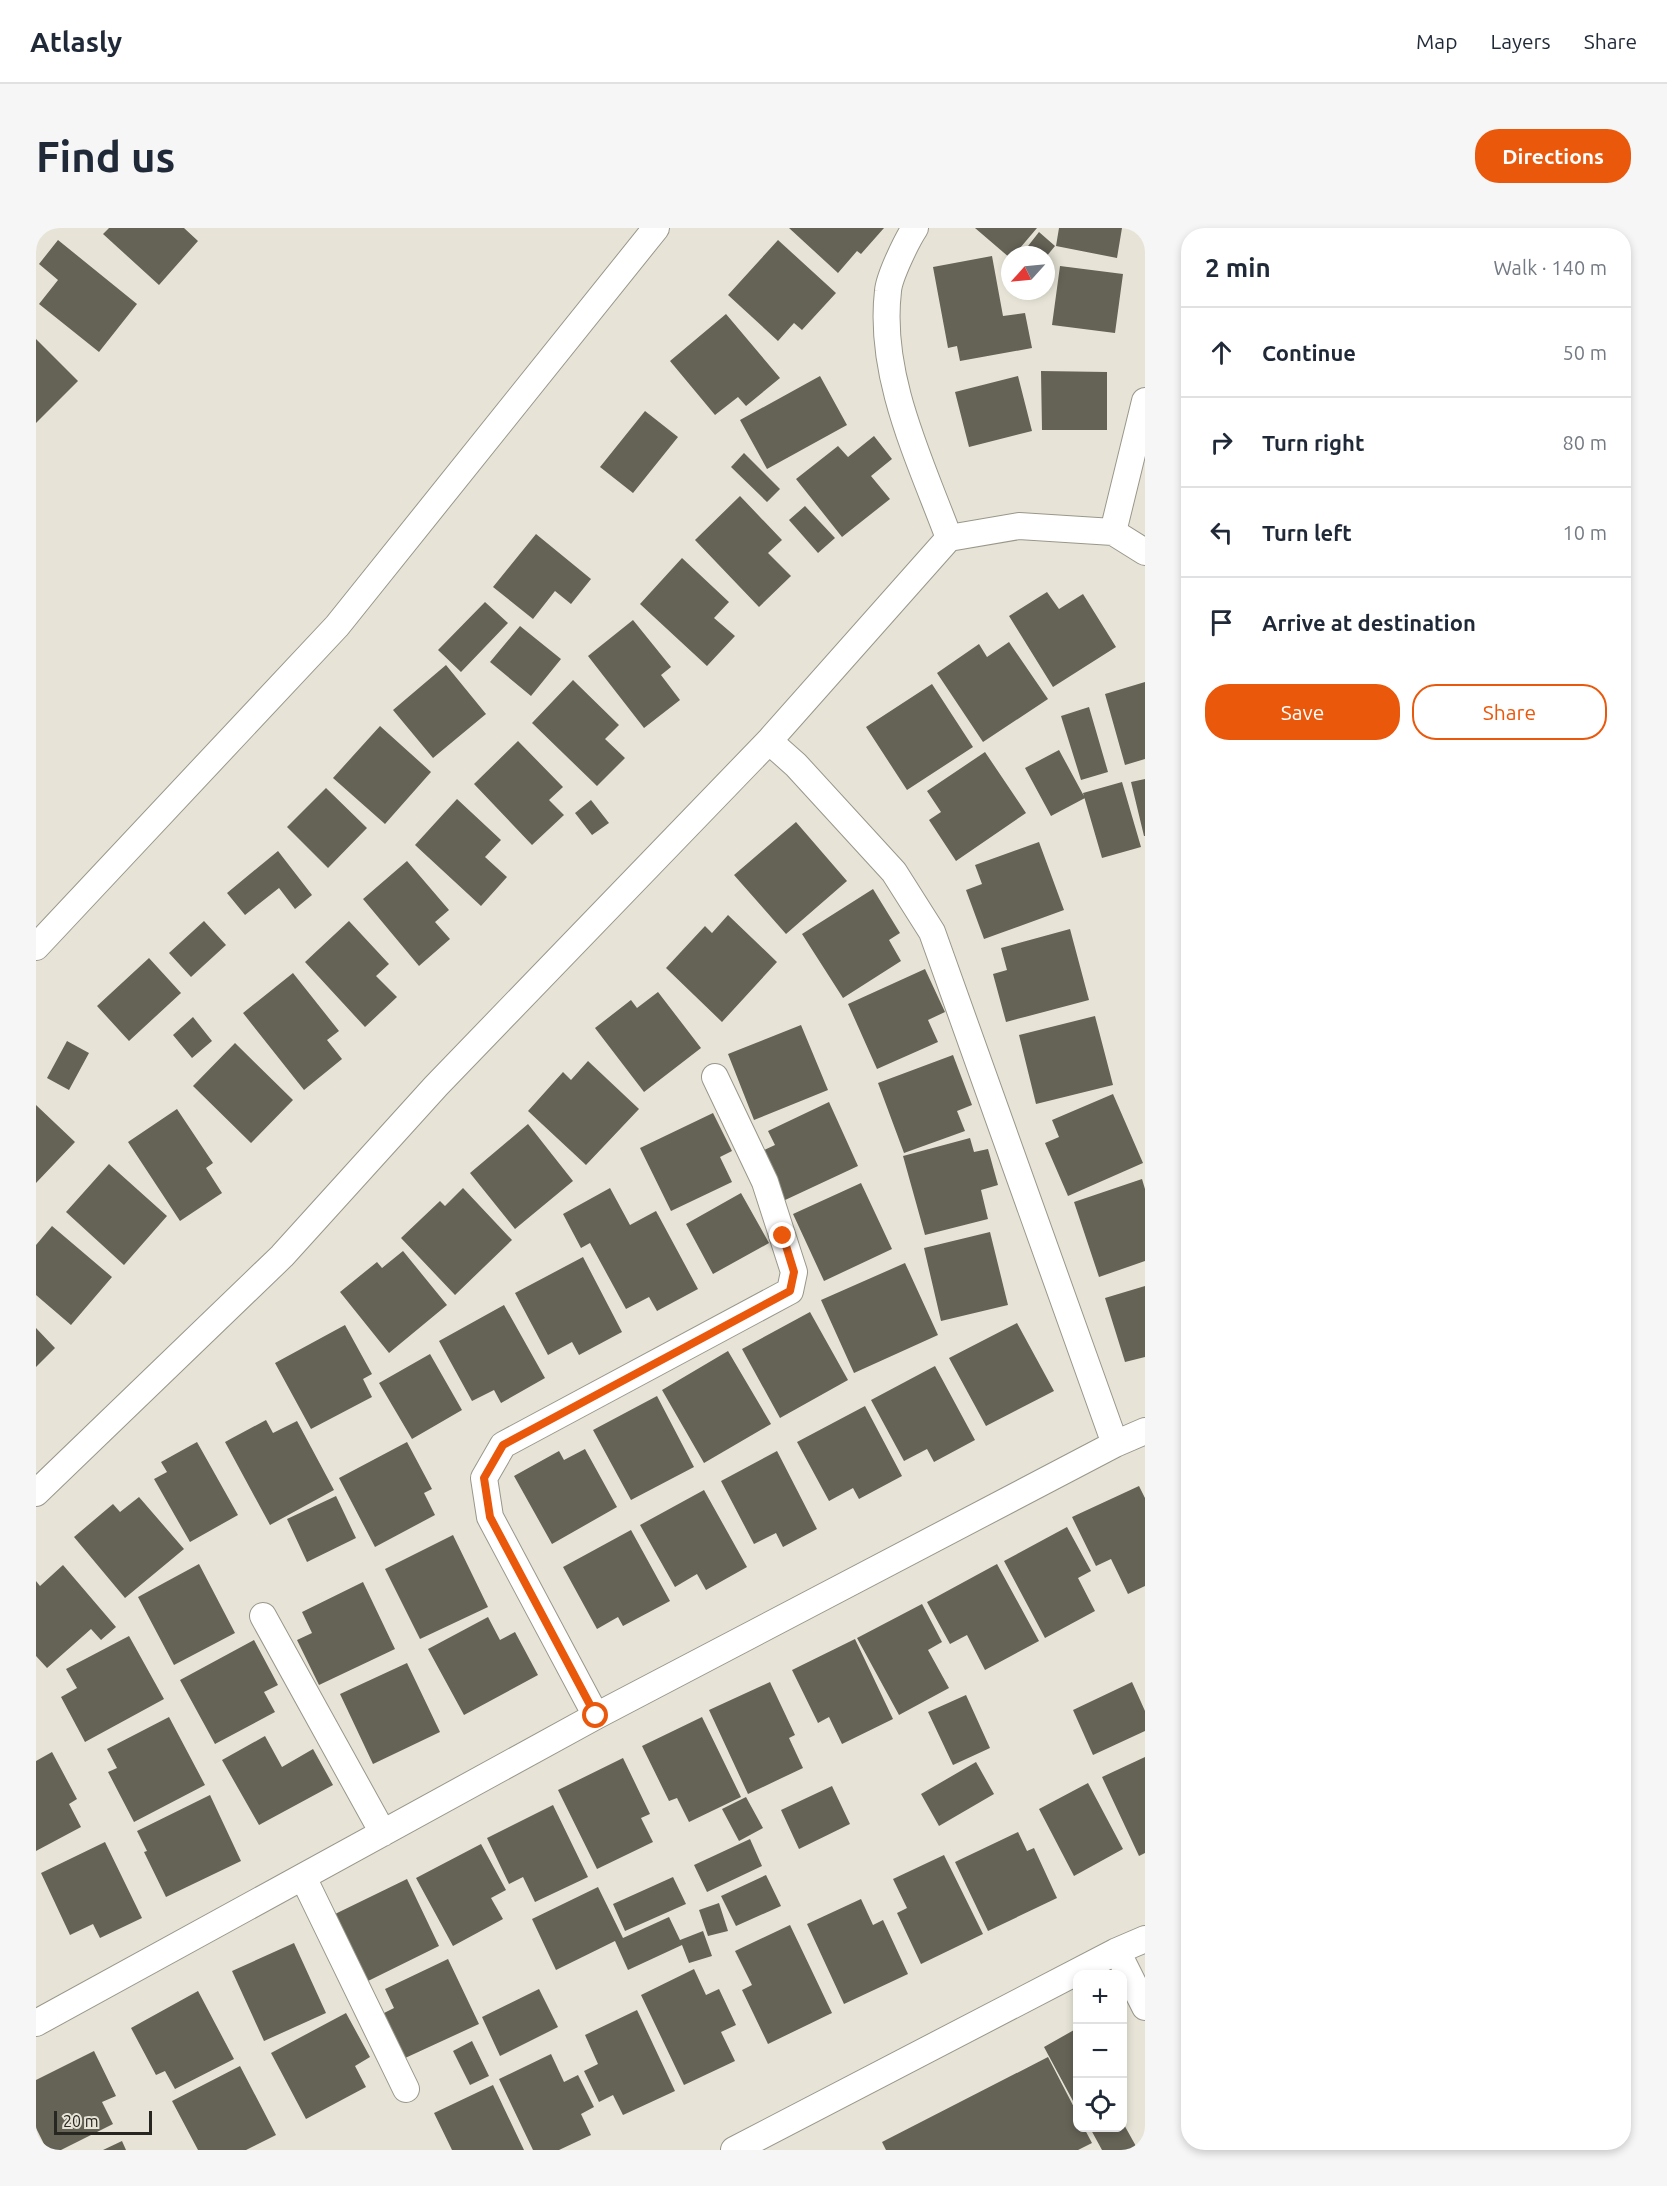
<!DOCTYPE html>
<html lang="en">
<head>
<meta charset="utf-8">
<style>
	body { margin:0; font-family:Ubuntu,sans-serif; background:#f6f6f7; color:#1f2937 }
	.controls { position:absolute; right:18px; bottom:18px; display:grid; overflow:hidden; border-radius:12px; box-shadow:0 3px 9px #0003 }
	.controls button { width:54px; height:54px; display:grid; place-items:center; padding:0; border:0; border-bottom:2px solid #e0e1e3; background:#fff; color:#1f2937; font:30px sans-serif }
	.compass { position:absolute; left:965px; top:18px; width:54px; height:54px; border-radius:50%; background:#fff; box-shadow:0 3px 9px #0003; rotate:243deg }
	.scale { position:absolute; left:18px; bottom:15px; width:98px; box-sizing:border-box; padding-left:6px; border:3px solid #272621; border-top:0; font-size:16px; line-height:21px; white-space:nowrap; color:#272621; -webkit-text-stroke:4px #e7e4d7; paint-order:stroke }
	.stop { position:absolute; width:18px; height:18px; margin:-14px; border:4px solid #ea580c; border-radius:50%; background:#fff }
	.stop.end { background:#ea580c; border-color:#fff; box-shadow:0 2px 6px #0008 }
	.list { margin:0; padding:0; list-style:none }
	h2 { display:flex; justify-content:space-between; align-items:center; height:78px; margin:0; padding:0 24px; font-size:26px }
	h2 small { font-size:20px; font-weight:400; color:#747a83 }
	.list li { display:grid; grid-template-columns:39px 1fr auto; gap:18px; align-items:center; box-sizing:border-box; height:90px; padding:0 24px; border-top:2px solid #e0e1e3 }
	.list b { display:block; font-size:22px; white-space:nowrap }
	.list em { font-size:20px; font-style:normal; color:#747a83 }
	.actions { display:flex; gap:12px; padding:18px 24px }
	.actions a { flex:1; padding:14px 0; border:2px solid #ea580c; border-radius:24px; text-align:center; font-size:21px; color:#ea580c }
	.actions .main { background:#ea580c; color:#fff }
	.icon { flex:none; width:33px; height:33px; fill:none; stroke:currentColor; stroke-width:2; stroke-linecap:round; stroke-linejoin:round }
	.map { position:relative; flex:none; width:1109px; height:1922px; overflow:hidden; border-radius:24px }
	header { display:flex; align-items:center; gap:36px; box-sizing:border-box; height:84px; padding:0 30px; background:#fff; border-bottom:2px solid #e0e1e3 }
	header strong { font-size:28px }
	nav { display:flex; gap:33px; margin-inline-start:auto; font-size:21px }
	.intro { display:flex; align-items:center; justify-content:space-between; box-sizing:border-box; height:144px; padding:0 36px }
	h1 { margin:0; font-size:42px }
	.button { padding:15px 27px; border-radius:24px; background:#ea580c; color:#fff; font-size:21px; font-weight:700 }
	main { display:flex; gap:36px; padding:0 36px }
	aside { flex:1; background:#fff; border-radius:24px; box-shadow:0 3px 9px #0003 }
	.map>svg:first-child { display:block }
</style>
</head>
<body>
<header>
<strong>Atlasly</strong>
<nav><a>Map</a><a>Layers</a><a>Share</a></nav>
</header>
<div class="intro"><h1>Find us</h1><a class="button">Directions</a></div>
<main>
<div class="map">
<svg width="1109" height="1922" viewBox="0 0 1109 1922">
	<rect width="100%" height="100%" fill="#e7e4d7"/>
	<path fill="#656256" d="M73,0h75l14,13 -39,44 -56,-51z
		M753,0h95l-23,26 -4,-3 -19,22z
		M939,0h62l-23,27h-4v3z
		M1023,0h63l-5,30 -61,-12z
		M1003,4l16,14 -9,11v-2h-25z
		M22,12l79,64 -38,48 -60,-48 19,-24 -19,-16z
		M742,12l58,53 -34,37 -8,-7 -16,18 -50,-46z
		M956,28l11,60 22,-3 7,35 -72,13 -3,-15 -9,2 -15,-81z
		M1024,38l63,8 -8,59 -63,-8z
		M690,86l54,64 -34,28 -8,-9 -23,18 -45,-54z
		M0,111l42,42 -42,42z
		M1005,143l66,1v58h-65z
		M784,148l27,49 -80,44 -27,-49z
		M982,148l14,55 -63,16 -14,-55z
		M609,183l33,26 -45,56 -33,-26z
		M838,208l18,23 -21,17 19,23 -48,38 -46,-58 42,-33 10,11z
		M708,225l36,36 -13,13 -36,-35z
		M704,268l42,44 -14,13 23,23 -32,31 -64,-67z
		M769,278l30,32 -17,15 -29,-33z
		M500,306l55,45 -20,25 -16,-13 -22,28 -40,-32z
		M646,330l47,44 -15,16 21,18 -28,30 -67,-62z
		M1011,364l12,17 24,-15 33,53 -63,40 -44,-71z
		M449,374l23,21 -47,49 -23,-22z
		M597,392l38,47 -10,8 19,25 -36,28 -56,-72z
		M484,398l41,33 -30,37 -41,-34z
		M973,414l39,57 -65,43 -46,-69 42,-29 8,13z
		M410,437l40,49 -53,44 -40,-48z
		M537,452l46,45 -14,14 20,19 -28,28 -65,-63z
		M1109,454v77l-20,6 -20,-71z
		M896,456l41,63 -66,43 -41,-63z
		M1053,479l19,65 -27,8 -20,-64z
		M344,498l51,46 -46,52 -52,-46z
		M482,513l45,46 -14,13 15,15 -32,30 -58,-61z
		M1023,522l26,48 -34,18 -26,-48z
		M949,524l41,61 -70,48 -27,-41 12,-8 -14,-21z
		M1109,551v57h-1l-13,-54z
		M1086,554l19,65 -39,11 -19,-65z
		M290,560l41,40 -39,40 -41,-41z
		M421,571l44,41 -16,17 22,20 -26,29 -66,-61z
		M555,572l18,23 -17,12 -17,-22z
		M760,594l51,59 -61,53 -52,-59z
		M1003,614l25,68 -80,29 -18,-49 16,-6 -7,-19z
		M242,623l34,44 -17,14 -16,-21 -34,27 -18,-22z
		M371,633l42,49 -14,12 15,17 -31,27 -56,-67z
		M837,661l27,44 -11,7 12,21 -58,37 -41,-64z
		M692,687l49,47 -55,60 -56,-54 39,-42 7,7z
		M168,693l22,24 -35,32 -22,-24z
		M313,693l40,43 -13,12 21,21 -32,30 -60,-65z
		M1034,701l19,71 -83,22 -13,-48 14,-4 -6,-22z
		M113,730l32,35 -52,48 -32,-35z
		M889,741l20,43 -17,8 10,22 -61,27 -29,-65z
		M257,745l46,58 -12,9 15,19 -38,31 -61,-77z
		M622,764l43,56 -57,44 -49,-64 36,-28 6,8z
		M1059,788l18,69 -77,19 -17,-69z
		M157,789l19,24 -20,17 -19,-23z
		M765,797l27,65 -74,30 -26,-66z
		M31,813l22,12 -20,37 -22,-12z
		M199,815l58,57 -42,43 -58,-57z
		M917,827l19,50 -15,6 8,20 -61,22 -26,-70z
		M552,833l51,48 -53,56 -58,-54 35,-39 8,8z
		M1077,866l30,69 -75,33 -23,-53 14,-6 -7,-17z
		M793,874l29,64 -75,35 -23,-49 15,-7 -7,-14z
		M0,877l39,37 -39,41z
		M141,881l36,54 -7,5 16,25 -42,28 -52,-79z
		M677,885l19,38 -12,6 12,25 -61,29 -31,-63z
		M492,896l45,57 -58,48 -45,-56z
		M934,910l4,14 14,-3 10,36 -17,5 7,29 -63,16 -22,-79z
		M73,936l58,52 -43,49 -58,-53z
		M1106,951l3,10v72l-46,16 -25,-75z
		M825,955l31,66 -68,32 -31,-67z
		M427,960l49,52 -57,55 -54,-57 39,-37 5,5z
		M574,960l20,37 26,-14 42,78 -41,22 -8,-14 -23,12 -36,-66 -9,5 -18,-34z
		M705,965l28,50 -56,31 -27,-50z
		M16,998l60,51 -41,48 -35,-30v-50z
		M954,1004l18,73 -67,16 -17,-73z
		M367,1023l44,54 -58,48 -49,-61 37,-30 5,6z
		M547,1029l39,75 -43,23 -7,-13 -24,13 -33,-62z
		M869,1035l33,72 -84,38 -33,-73z
		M1109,1058v71l-20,5 -20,-64z
		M468,1077l41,73 -44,25 -7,-13 -22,11 -33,-60z
		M774,1084l38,68 -68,38 -38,-69z
		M981,1095l37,68 -68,35 -37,-68z
		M309,1097l27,49 -9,5 9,18 -61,32 -36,-66z
		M0,1100l19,20 -19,19z
		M692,1123l43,73 -67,39 -42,-73z
		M394,1126l32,56 -50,29 -33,-56z
		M899,1138l40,74 -41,22 -7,-13 -23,12 -33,-61z
		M621,1168l37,71 -63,33 -38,-70z
		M829,1178l37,70 -43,23 -6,-11 -24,13 -32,-59z
		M230,1192l7,13 24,-12 37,69 -64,35 -45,-83z
		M161,1214l41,73 -48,27 -36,-63 13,-7 -6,-10z
		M371,1214l25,47 -8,4 11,22 -60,32 -36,-69z
		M549,1221l32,58 -65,37 -38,-68 45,-25 5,9z
		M741,1223l40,78 -34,18 -7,-14 -22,11 -33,-63z
		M1103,1258l6,12v88l-17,8 -17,-35 -15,7 -24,-49z
		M668,1262l43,77 -41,23 -9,-16 -22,13 -35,-62z
		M300,1268l20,42 -49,24 -20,-43z
		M103,1269l45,52 -59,49 -51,-61 39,-33 7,8z
		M1031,1299l24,44 -13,7 17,33 -50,27 -41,-77z
		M595,1302l39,71 -47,25 -5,-9 -21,12 -34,-62z
		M417,1307l35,72 -68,32 -35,-70z
		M163,1336l36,69 -61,32 -36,-68z
		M961,1336l42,77 -54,29 -18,-35 -17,9 -23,-42z
		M27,1337l53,62 -15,13 -10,-11 -44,39 -11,-12v-75l4,5z
		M327,1354l32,67 -76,36 -22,-45 15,-7 -10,-21z
		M886,1376l20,38 -14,8 21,38 -50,27 -42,-77z
		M452,1389l12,23 15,-8 23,43 -74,40 -36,-66z
		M93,1408l35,63 -79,43 -24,-45 16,-9 -11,-19z
		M819,1411l38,80 -51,25 -13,-27 -11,6 -26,-53z
		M218,1412l24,45 -14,7 11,20 -60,32 -35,-64z
		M371,1435l33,69 -67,32 -33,-70z
		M734,1454l25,53 -6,3 14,30 -55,26 -39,-84z
		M1096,1454l13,29v20l-52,24 -20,-45z
		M930,1467l24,53 -37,17 -25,-53z
		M133,1489l36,68 -71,37 -26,-50 9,-4 -10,-19z
		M666,1489l39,80 -52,25 -12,-24 -8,3 -27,-55z
		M229,1508l17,31 31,-18 20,36 -74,40 -37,-65z
		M16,1524l25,47 -8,5 12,23 -45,24v-90z
		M1109,1529v96l-6,3 -37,-79z
		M587,1530l27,56 -9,4 12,24 -56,27 -39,-79z
		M940,1534l18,32 -55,32 -18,-32z
		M1052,1555l35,66 -49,27 -35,-67z
		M796,1558l18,38 -51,25 -18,-39z
		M174,1567l31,66 -75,36 -22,-45 3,-1 -10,-20z
		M710,1569l17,31 -24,13 -17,-32z
		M517,1577l35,72 -53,25 -12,-25 -14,7 -22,-46z
		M982,1604l9,19 7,-3 23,50 -69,33 -33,-69z
		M714,1611l12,27 -55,26 -13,-27z
		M69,1614l37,76 -42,20 -7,-14 -23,11 -29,-62z
		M445,1616l25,46 -15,8 12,21 -50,27 -37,-68z
		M908,1627l39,79 -62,30 -24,-51 10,-5 -14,-29z
		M730,1647l15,31 -45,20 -15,-30z
		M637,1649l13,27 -61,27 -12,-27z
		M371,1651l32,67 -73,36 -33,-67z
		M562,1659l25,51 46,-21 11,23 23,-9 9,25 -23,7 -7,-18 -54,25 -13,-29 -59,29 -24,-51z
		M825,1671l12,26 10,-5 25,54 -64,30 -37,-80z
		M683,1675l9,28 -20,5 -9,-26z
		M754,1697l42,88 -64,31 -26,-54 10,-5 -17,-34z
		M258,1715l32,70 -62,28 -32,-70z
		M412,1731l31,65 -76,35 -21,-45 12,-6 -9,-19z
		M658,1741l12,26 13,-6 17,36 -15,7 14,29 -51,24 -43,-90z
		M503,1761l19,38 -58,29 -18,-39z
		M162,1763l36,68 -59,30 -10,-18 -9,4 -25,-47z
		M601,1782l38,81 -52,24 -10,-20 -14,7 -15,-31 14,-7 -13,-29z
		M310,1785l24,44 -15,9 11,21 -60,32 -35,-66z
		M1038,1802l4,7v61l-5,3 -29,-54z
		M436,1813l17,35 -19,9 -17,-34z
		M58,1823l22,45 -14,6 11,22 -52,26h-14l-11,-22v-48z
		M515,1826l13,28 14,-7 16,32 -13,7 10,21 -32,15h-26l-34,-71z
		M1012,1829l30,58v13h6l8,15 -14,7h-192l-4,-8z
		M204,1838l36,69 -30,15h-48l-26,-49z
		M457,1857l31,65h-72l-18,-37z
		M1086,1893l15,27 -5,2h-30l-12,-22h32z
		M86,1913l4,9h-23z"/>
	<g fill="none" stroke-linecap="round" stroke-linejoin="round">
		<defs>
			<path id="street" d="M879,0c-8,12 -26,49 -27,63 -10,85 32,169 61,247
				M1077,304l32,-131
				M733,513l27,24 98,107 38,60 183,512
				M0,719l301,-321 319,-398
				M0,1265l246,-237 154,-170 333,-345 180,-203 70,-12 94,6 32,20
				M227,1388l120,217
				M560,1488l-106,-199 -6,-39 19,-33 287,-154 4,-19 -29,-90 -50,-105
				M267,1649l103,212
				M1081,1723l28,56
				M0,1795l560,-307 519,-272 30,-13
				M698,1922l383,-199 28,-12"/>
		</defs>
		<use href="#street" stroke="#99978a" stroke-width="28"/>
		<use href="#street" stroke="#fff" stroke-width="26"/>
	</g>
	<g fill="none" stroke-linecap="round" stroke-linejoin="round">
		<path stroke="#ea580c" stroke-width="8" d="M560,1488l-106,-199 -6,-39 19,-33 287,-154 4,-19 -11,-36"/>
	</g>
</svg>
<div class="controls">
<button>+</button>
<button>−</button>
<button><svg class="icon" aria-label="locate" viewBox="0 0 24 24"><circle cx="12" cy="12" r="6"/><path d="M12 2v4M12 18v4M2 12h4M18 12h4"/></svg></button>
</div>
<svg class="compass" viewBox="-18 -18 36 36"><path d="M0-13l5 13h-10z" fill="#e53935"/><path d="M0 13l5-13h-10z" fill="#747a83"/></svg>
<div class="scale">20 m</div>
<div class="stop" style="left:560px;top:1488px"></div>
<div class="stop end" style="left:747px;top:1008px"></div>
</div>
<aside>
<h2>2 min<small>Walk · 140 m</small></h2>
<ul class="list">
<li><svg class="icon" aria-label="ahead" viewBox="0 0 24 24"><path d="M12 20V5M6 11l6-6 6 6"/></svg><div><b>Continue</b></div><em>50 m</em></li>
<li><svg class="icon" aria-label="right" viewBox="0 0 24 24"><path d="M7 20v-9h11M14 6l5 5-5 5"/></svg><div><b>Turn right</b></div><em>80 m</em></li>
<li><svg class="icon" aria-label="left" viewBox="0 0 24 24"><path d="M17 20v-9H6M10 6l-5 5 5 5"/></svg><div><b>Turn left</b></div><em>10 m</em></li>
<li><svg class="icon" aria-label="arrive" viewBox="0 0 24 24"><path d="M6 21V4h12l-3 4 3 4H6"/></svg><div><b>Arrive at destination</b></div></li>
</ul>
<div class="actions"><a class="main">Save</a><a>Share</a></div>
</aside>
</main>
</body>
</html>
